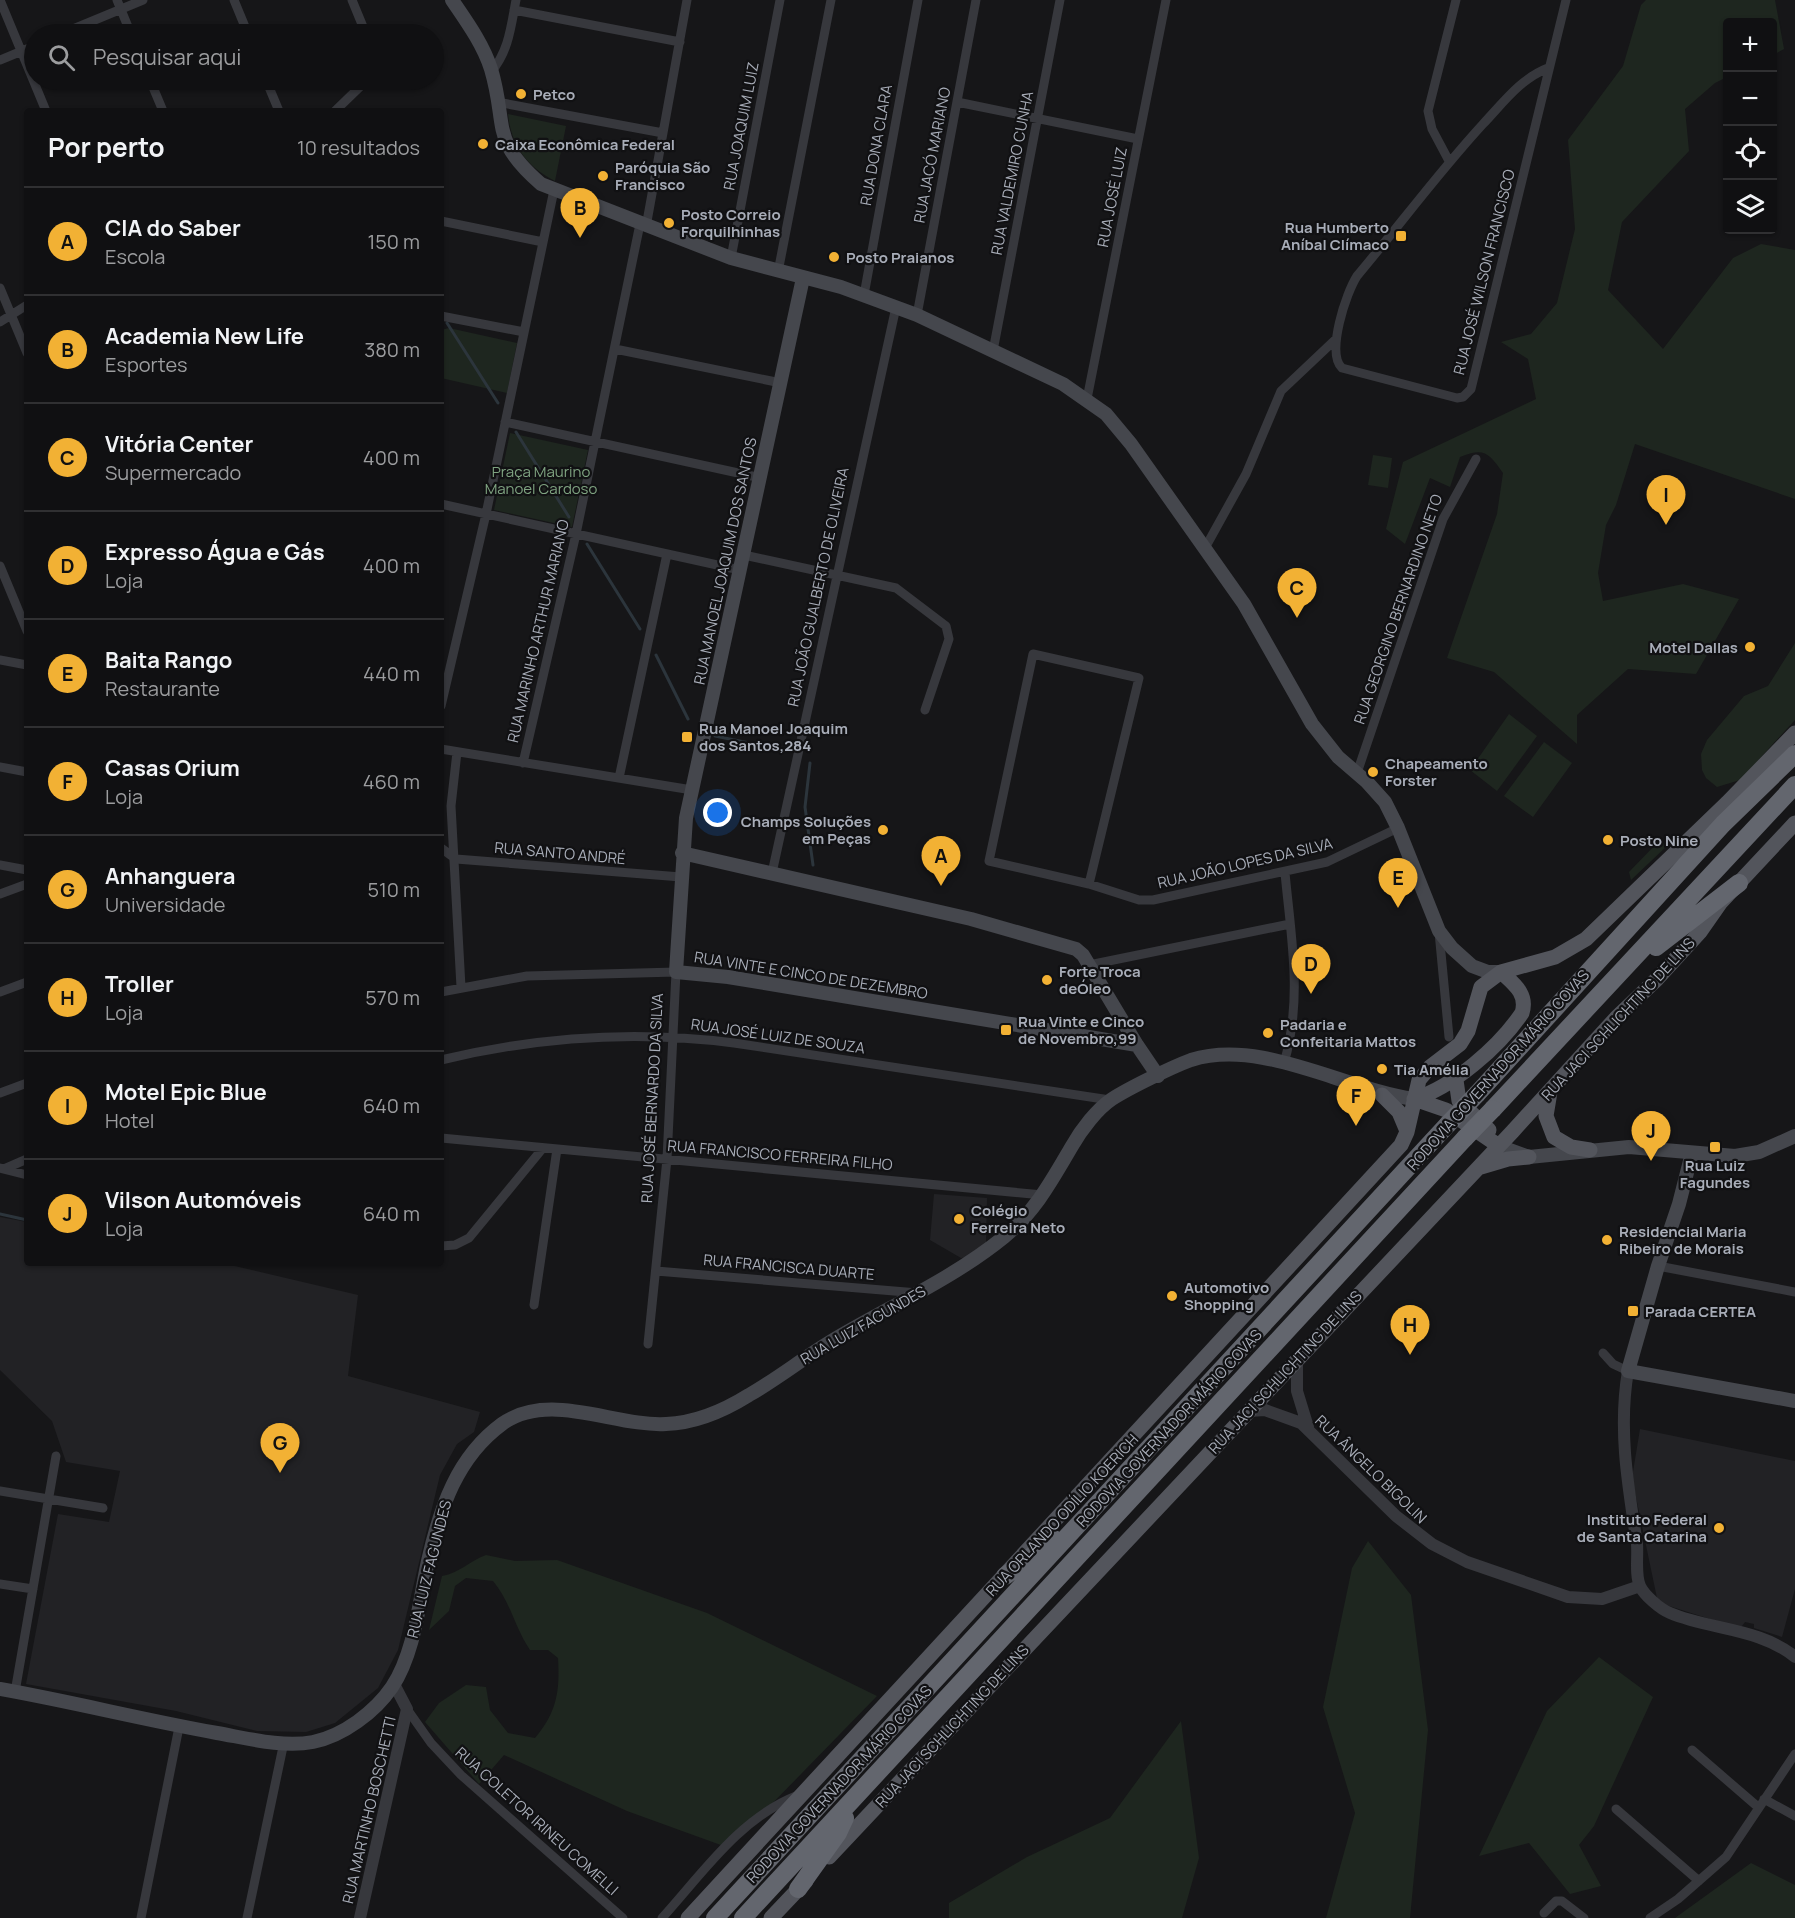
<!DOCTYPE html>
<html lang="pt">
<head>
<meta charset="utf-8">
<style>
	body { margin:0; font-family:Manrope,sans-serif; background:#19191b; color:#f1f3f6 }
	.controls { position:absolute; right:18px; top:18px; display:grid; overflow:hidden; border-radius:6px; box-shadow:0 2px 4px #0004 }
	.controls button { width:54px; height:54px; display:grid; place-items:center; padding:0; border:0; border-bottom:2px solid #303032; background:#101012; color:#f1f3f6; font:30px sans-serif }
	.you { position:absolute; left:718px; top:813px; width:21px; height:21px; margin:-15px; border:4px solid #fff; border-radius:50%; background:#1a73e8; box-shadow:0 0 0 9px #1a73e833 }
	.badge { display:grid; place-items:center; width:39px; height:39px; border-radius:50%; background:#f2b134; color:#111; font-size:20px; font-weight:700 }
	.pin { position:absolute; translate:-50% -50px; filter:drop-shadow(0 2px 3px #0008) }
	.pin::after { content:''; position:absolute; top:32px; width:21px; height:18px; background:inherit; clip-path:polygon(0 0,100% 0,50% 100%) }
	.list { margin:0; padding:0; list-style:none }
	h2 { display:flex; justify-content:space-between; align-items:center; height:78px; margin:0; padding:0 24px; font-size:26px }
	h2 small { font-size:20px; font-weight:400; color:#9c9d9f }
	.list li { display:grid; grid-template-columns:39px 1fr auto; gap:18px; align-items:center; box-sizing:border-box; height:108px; padding:0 24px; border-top:2px solid #303032 }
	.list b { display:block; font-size:22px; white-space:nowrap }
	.list p { margin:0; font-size:20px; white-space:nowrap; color:#9c9d9f }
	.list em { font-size:20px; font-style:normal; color:#9c9d9f }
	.icon { flex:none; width:33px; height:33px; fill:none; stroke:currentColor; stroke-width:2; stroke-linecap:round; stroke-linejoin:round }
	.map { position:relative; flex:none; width:1795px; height:1918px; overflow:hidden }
	.search { position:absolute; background:#101012; box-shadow:0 2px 4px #0004; left:24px; top:24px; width:420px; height:66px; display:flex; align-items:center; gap:15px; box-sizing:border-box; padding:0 21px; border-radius:33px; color:#9c9d9f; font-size:22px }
	.panel { position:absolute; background:#101012; box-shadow:0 2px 4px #0004; left:24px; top:108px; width:420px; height:1158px; border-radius:6px }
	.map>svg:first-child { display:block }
</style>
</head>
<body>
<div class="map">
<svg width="1795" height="1918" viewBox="0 0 1795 1918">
	<rect width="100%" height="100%" fill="#161618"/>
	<path fill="#222225" d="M934,1194l53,4 -1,46 -15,13 -10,1 -31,-18z
		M0,1217l27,5v41h195l136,32 -10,81 132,36 -6,20 -17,12 -17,31 -42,175 -20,38 -43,35 -29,9 -49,-1 -81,-20 -150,-27 32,-170 51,8 11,-51 -54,-9 -14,-41 -52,-51z
		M1640,1429l155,32v128l-13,48 -28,-9v-4l-9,-2 -3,4 -7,1 -69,-22 -9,-7 -25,-120z"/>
	<path fill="#1e261f" d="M1646,0h129l9,49 -11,6 -1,-33h-44l-1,55 -12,6 -30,26 4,42 -67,71 -14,68 55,59 70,-91 28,-14 34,6v249l-160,-55 -19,61 -10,20 -8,48 5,28 80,-17 56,15 -43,75 -68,-5 -51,46v29l-83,-72 -47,-14 50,-144 6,-41c-14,-20 -19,-26 -43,-16l-10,30 -20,-9 -25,66 -19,-15 17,-67 133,-63 -8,-40 -27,-17 30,-8 26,-31 18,-74 -7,-89 55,-74 18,-61z
		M508,114l58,12 -11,55c-28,-14 -44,-36 -47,-67z
		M449,328l68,15 -10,50 -66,-15v-48z
		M510,433l78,17 -16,77 -78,-17z
		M1373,455l19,3 -4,30 -20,-3z
		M1795,643v77l-55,60 -23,7 -11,-9 -4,-8 -1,-16 6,-14 37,-44 24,-10z
		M1509,714l28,22 -40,55 -27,-21z
		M1544,742l28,21 -39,54 -29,-21z
		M1659,841l9,4 -37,35 -2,-8z
		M1368,1541l43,54 17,135 -18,188h-84l29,-105 -32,-106 29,-139z
		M486,1555l29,6 42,-1 150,53 170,83 -148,152 -102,-37 -123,-56 -25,29 -54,-62 14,-19 27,-18 20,2 4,23 18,23 27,5c22,-26 25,-47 23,-80l-10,-8h-18c-15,-22 -20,-49 -37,-69l-27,-3 -11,8 -6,25 -20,19 13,-54c18,-3 27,-15 44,-21z
		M1599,1657l54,40 -59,129 -15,19 22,41 -31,8 -41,-51 -50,13 68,-145z
		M1181,1721l18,137 -17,60h-233v-15l78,-46 83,-39z
		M1751,1863l44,22v33h-120z"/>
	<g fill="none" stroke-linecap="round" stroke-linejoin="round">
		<path stroke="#2c353c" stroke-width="3" d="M447,323l51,80
			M516,432l53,85
			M587,544l53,85
			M656,655l32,64
			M715,736l74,15
			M810,763l-5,44 8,58
			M0,1214l27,6"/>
		<path stroke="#37383d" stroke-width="9" d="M0,0l46,111
			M117,0l14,34
			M234,0l14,34
			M352,0l14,34
			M514,10l166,32
			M61,34l82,-34
			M0,60l34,-14
			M1548,68c-28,11 -45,35 -65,56 -45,49 -84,102 -126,152 -11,17 -31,77 -15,92l115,30 6,-1 8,-8 95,-389
			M491,72c18,-21 20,-46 25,-72
			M150,80l13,31
			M266,80l13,31
			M497,102l166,31
			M957,102l181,37
			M335,111l32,-31
			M1449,161l-17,-32 -4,-18 28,-111
			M441,221l102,21
			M646,227l41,-227
			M731,258l49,-258
			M778,272l53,-272
			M0,288l27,65
			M864,295l54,-295
			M917,315l59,-315
			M441,316l83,16
			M0,322l27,-17
			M615,349l166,34
			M993,351l67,-351
			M1087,399l79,-399
			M505,422l256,56
			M441,504l299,66
			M1205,548l41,-74 35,-83 55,-52
			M744,555l152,33 50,38 3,13 -24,71
			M0,566l27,65
			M0,660l27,5
			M441,706l45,-192 68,-324
			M441,749l251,41
			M457,752l-6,54 10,181
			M523,763l53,-229 64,-310
			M0,767l27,5
			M1357,773l86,-254 33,-60
			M619,778l48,-224
			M441,848l15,11 225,18
			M0,865l27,5
			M772,873l124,-566
			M1089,884l50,-206 -106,-24 -44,207 100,23 50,16h14l174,-38 71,-34
			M0,894l27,-10
			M1439,932l10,105
			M1089,965l201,-41
			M0,992l27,-10
			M441,992l86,-16 149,-4 -9,187 -19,185
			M441,1060c96,-23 195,-30 293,-17l376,57
			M1284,1063c19,-64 7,-126 1,-190
			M0,1093l27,-10
			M441,1138l602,57
			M0,1168l27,7
			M4,1169l23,-10
			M441,1246l14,-1 14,-7 74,-90
			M1658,1266l137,26
			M656,1271l262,22
			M534,1305l23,-156
			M1603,1353l10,11 15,7
			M0,1491l103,17
			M0,1584l33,5
			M15,1692l41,-236
			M407,1709l24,34 30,32 162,143
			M1692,1750l66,57
			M1764,1799l31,17
			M1616,1809l83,72
			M1544,1913l12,-12h6l22,17
			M141,1918l38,-191
			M247,1918l37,-176
			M662,1918c40,-44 77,-99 134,-122
			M1650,1918l28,-19 48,-42 69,-103"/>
		<path stroke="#37383d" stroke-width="12" d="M1297,1360v31l11,36
			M1628,1371c-10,58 0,115 9,173 1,13 -2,31 3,42 4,9 20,23 30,27 40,17 90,15 125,44
			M1249,1411l16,-1 36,13 95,93 36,28 35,18 101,35 34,2 38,-13
			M360,1918l47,-209 -13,-25"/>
		<path stroke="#45474d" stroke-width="14" d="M452,0c15,22 31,44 39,69 17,57 -2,70 50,115l190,74 110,29 76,28 146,69 43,30 25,30 113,160 68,120 26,33 29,25 18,20 13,26 41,103 13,17 20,18 16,6h13
			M803,278l-117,540 -10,154 52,5 409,68 21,31
			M682,853l289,66 105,30 7,6 54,90
			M1499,1146l30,11 100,-10 106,9 24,-4 36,-16
			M1692,1153l-13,51 -21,62 -30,105 167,30
			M0,1689c73,13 144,31 217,44 29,5 66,15 96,9 30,-6 62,-30 79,-55 23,-35 27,-85 36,-126 12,-53 29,-104 74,-137 47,-34 113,3 164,0 29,-1 59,-14 83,-29 28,-16 53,-36 81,-53 58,-35 121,-62 174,-105 31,-25 48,-57 68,-91 9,-16 25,-37 40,-47 17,-11 60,-32 79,-39 71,-22 152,29 223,39"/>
		<path stroke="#53555c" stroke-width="15" d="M1456,1080l3,21 30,29
			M1550,1092l-4,24 8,21 17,10 19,3
			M1382,1095l17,17 8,19
			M1414,1099c39,-12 85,-52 108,-86 6,-19 -8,-29 -21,-41
			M1414,1099l32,11 53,36
			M1481,1167l27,-8 21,-2
			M829,1857l684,-726 103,-113 41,-39 43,-47 21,-30 74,-79
			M688,1918l713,-773 6,-13 12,-52 11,-13 30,-23 8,-13 13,-44 20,-15 54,-15 31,-18 141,-136 68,-70
			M771,1918l35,-37"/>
		<path stroke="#63666e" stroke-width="18" d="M1656,947l83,-64
			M1477,1094l246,-270 72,-70
			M1493,1109l302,-324
			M1005,1576l49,-37
			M798,1889l40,-56 7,-15
			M715,1918l733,-794
			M743,1918l722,-780"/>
		<path stroke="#63666e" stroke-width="18" d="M1448,1124l29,-30
			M1465,1138l28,-29"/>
	</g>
	<g fill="#f2b134" stroke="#111113" stroke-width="2">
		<circle cx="521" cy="94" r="6"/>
		<circle cx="483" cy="144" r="6"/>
		<circle cx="603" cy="176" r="6"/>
		<circle cx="669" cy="223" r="6"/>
		<rect x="1395" y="230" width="12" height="12" rx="3"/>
		<circle cx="834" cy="257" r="6"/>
		<circle cx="1750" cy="647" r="6"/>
		<rect x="681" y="731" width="12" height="12" rx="3"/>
		<circle cx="1373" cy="772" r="6"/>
		<circle cx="883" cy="830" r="6"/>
		<circle cx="1608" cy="840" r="6"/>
		<circle cx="1047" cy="980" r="6"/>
		<rect x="1000" y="1024" width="12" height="12" rx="3"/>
		<circle cx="1268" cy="1033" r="6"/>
		<circle cx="1382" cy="1069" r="6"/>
		<rect x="1709" y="1141" width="12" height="12" rx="3"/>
		<circle cx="959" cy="1219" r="6"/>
		<circle cx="1607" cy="1240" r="6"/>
		<circle cx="1172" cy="1296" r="6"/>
		<rect x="1627" y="1305" width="12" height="12" rx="3"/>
		<circle cx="1719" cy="1528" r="6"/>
	</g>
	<g text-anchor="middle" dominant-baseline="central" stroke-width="4.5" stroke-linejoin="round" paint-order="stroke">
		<g font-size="15" font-weight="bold" fill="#a8adb8" stroke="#111113" text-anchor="start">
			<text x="533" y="94">Petco</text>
			<text x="495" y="144">Caixa Econômica Federal</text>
			<text x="615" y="167">Paróquia São<tspan x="615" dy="17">Francisco</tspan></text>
			<text x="681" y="214">Posto Correio<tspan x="681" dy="17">Forquilhinhas</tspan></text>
			<text x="1389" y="227" text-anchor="end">Rua Humberto<tspan x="1389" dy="17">Aníbal Clímaco</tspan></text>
			<text x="846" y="257">Posto Praianos</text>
			<text x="1738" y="647" text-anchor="end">Motel Dallas</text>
			<text x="699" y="728">Rua Manoel Joaquim<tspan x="699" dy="17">dos Santos,284</tspan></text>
			<text x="1385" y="763">Chapeamento<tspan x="1385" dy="17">Forster</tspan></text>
			<text x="871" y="821" text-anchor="end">Champs Soluções<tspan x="871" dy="17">em Peças</tspan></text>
			<text x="1620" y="840">Posto Nine</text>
			<text x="1059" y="971">Forte Troca<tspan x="1059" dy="17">deÓleo</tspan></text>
			<text x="1018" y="1021">Rua Vinte e Cinco<tspan x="1018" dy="17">de Novembro,99</tspan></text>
			<text x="1280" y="1024">Padaria e<tspan x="1280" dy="17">Confeitaria Mattos</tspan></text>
			<text x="1394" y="1069">Tia Amélia</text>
			<text x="1715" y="1165" text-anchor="middle">Rua Luiz<tspan x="1715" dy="17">Fagundes</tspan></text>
			<text x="971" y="1210">Colégio<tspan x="971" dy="17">Ferreira Neto</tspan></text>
			<text x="1619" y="1231">Residencial Maria<tspan x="1619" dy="17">Ribeiro de Morais</tspan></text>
			<text x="1184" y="1287">Automotivo<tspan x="1184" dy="17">Shopping</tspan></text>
			<text x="1645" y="1311">Parada CERTEA</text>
			<text x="1707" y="1519" text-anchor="end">Instituto Federal<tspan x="1707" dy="17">de Santa Catarina</tspan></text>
		</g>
		<g font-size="15" fill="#a8adb8" stroke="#111113">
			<text transform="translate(741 126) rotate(-79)">RUA JOAQUIM LUIZ</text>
			<text transform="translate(876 145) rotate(-80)">RUA DONA CLARA</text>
			<text transform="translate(932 155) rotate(-79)">RUA JACÓ MARIANO</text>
			<text transform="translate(1012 173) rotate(-79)">RUA VALDEMIRO CUNHA</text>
			<text transform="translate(1112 197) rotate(-79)">RUA JOSÉ LUIZ</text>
			<text transform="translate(1484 272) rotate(-76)">RUA JOSÉ WILSON FRANCISCO</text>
			<text transform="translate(725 561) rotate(-78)">RUA MANOEL JOAQUIM DOS SANTOS</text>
			<text transform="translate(818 587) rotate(-78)">RUA JOÃO GUALBERTO DE OLIVEIRA</text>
			<text transform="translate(1398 609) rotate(-71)">RUA GEORGINO BERNARDINO NETO</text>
			<text transform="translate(538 631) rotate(-77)">RUA MARINHO ARTHUR MARIANO</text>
			<text transform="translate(560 853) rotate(5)">RUA SANTO ANDRÉ</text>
			<text transform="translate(1245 863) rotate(-13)">RUA JOÃO LOPES DA SILVA</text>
			<text transform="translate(811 975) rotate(9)">RUA VINTE E CINCO DE DEZEMBRO</text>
			<text transform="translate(1618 1019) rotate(-47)">RUA JACI SCHLICHTING DE LINS</text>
			<text transform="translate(778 1036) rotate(8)">RUA JOSÉ LUIZ DE SOUZA</text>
			<text transform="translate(1498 1070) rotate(-48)">RODOVIA GOVERNADOR MÁRIO COVAS</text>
			<text transform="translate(652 1098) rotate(-87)">RUA JOSÉ BERNARDO DA SILVA</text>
			<text transform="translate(780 1155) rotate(5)">RUA FRANCISCO FERREIRA FILHO</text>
			<text transform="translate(789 1267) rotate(5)">RUA FRANCISCA DUARTE</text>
			<text transform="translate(863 1325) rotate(-30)">RUA LUIZ FAGUNDES</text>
			<text transform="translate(1285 1372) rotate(-47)">RUA JACI SCHLICHTING DE LINS</text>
			<text transform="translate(1169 1428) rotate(-47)">RODOVIA GOVERNADOR MÁRIO COVAS</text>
			<text transform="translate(1371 1469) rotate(44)">RUA ÂNGELO BIGOLIN</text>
			<text transform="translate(1062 1515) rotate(-47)">RUA ORLANDO ODÍLIO KOERICH</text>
			<text transform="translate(429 1569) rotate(-76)">RUA LUIZ FAGUNDES</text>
			<text transform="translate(952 1726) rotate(-47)">RUA JACI SCHLICHTING DE LINS</text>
			<text transform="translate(839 1784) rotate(-47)">RODOVIA GOVERNADOR MÁRIO COVAS</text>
			<text transform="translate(369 1810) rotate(-77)">RUA MARTINHO BOSCHETTI</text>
			<text transform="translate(537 1821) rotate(42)">RUA COLETOR IRINEU COMELLI</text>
		</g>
		<g font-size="15" fill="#7fa381" stroke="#111113">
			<text x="541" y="471">Praça Maurino<tspan x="541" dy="17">Manoel Cardoso</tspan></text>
		</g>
	</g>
</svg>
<div class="controls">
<button>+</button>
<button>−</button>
<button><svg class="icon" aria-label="locate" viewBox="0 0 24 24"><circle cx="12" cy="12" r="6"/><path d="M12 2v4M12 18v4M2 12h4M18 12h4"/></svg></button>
<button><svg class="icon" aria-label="layers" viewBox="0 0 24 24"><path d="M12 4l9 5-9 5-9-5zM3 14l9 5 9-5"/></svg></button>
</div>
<div class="you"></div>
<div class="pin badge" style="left:941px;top:886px">A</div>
<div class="pin badge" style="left:580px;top:238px">B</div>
<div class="pin badge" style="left:1297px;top:618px">C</div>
<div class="pin badge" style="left:1311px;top:994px">D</div>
<div class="pin badge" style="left:1398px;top:908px">E</div>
<div class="pin badge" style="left:1356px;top:1126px">F</div>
<div class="pin badge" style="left:280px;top:1473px">G</div>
<div class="pin badge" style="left:1410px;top:1355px">H</div>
<div class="pin badge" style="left:1666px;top:525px">I</div>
<div class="pin badge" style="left:1651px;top:1161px">J</div>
<div class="search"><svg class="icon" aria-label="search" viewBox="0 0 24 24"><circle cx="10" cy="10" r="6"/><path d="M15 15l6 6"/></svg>Pesquisar aqui</div>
<section class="panel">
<h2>Por perto<small>10 resultados</small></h2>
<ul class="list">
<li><span class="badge">A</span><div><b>CIA do Saber</b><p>Escola</p></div><em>150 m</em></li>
<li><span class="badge">B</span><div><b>Academia New Life</b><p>Esportes</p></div><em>380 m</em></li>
<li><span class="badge">C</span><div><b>Vitória Center</b><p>Supermercado</p></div><em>400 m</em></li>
<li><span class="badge">D</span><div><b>Expresso Água e Gás</b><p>Loja</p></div><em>400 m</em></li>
<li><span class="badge">E</span><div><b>Baita Rango</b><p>Restaurante</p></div><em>440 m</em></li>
<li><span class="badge">F</span><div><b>Casas Orium</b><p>Loja</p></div><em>460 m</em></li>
<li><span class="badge">G</span><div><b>Anhanguera</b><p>Universidade</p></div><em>510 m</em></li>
<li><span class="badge">H</span><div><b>Troller</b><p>Loja</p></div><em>570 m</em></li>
<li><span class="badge">I</span><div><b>Motel Epic Blue</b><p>Hotel</p></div><em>640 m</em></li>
<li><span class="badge">J</span><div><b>Vilson Automóveis</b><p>Loja</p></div><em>640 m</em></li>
</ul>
</section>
</div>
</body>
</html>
